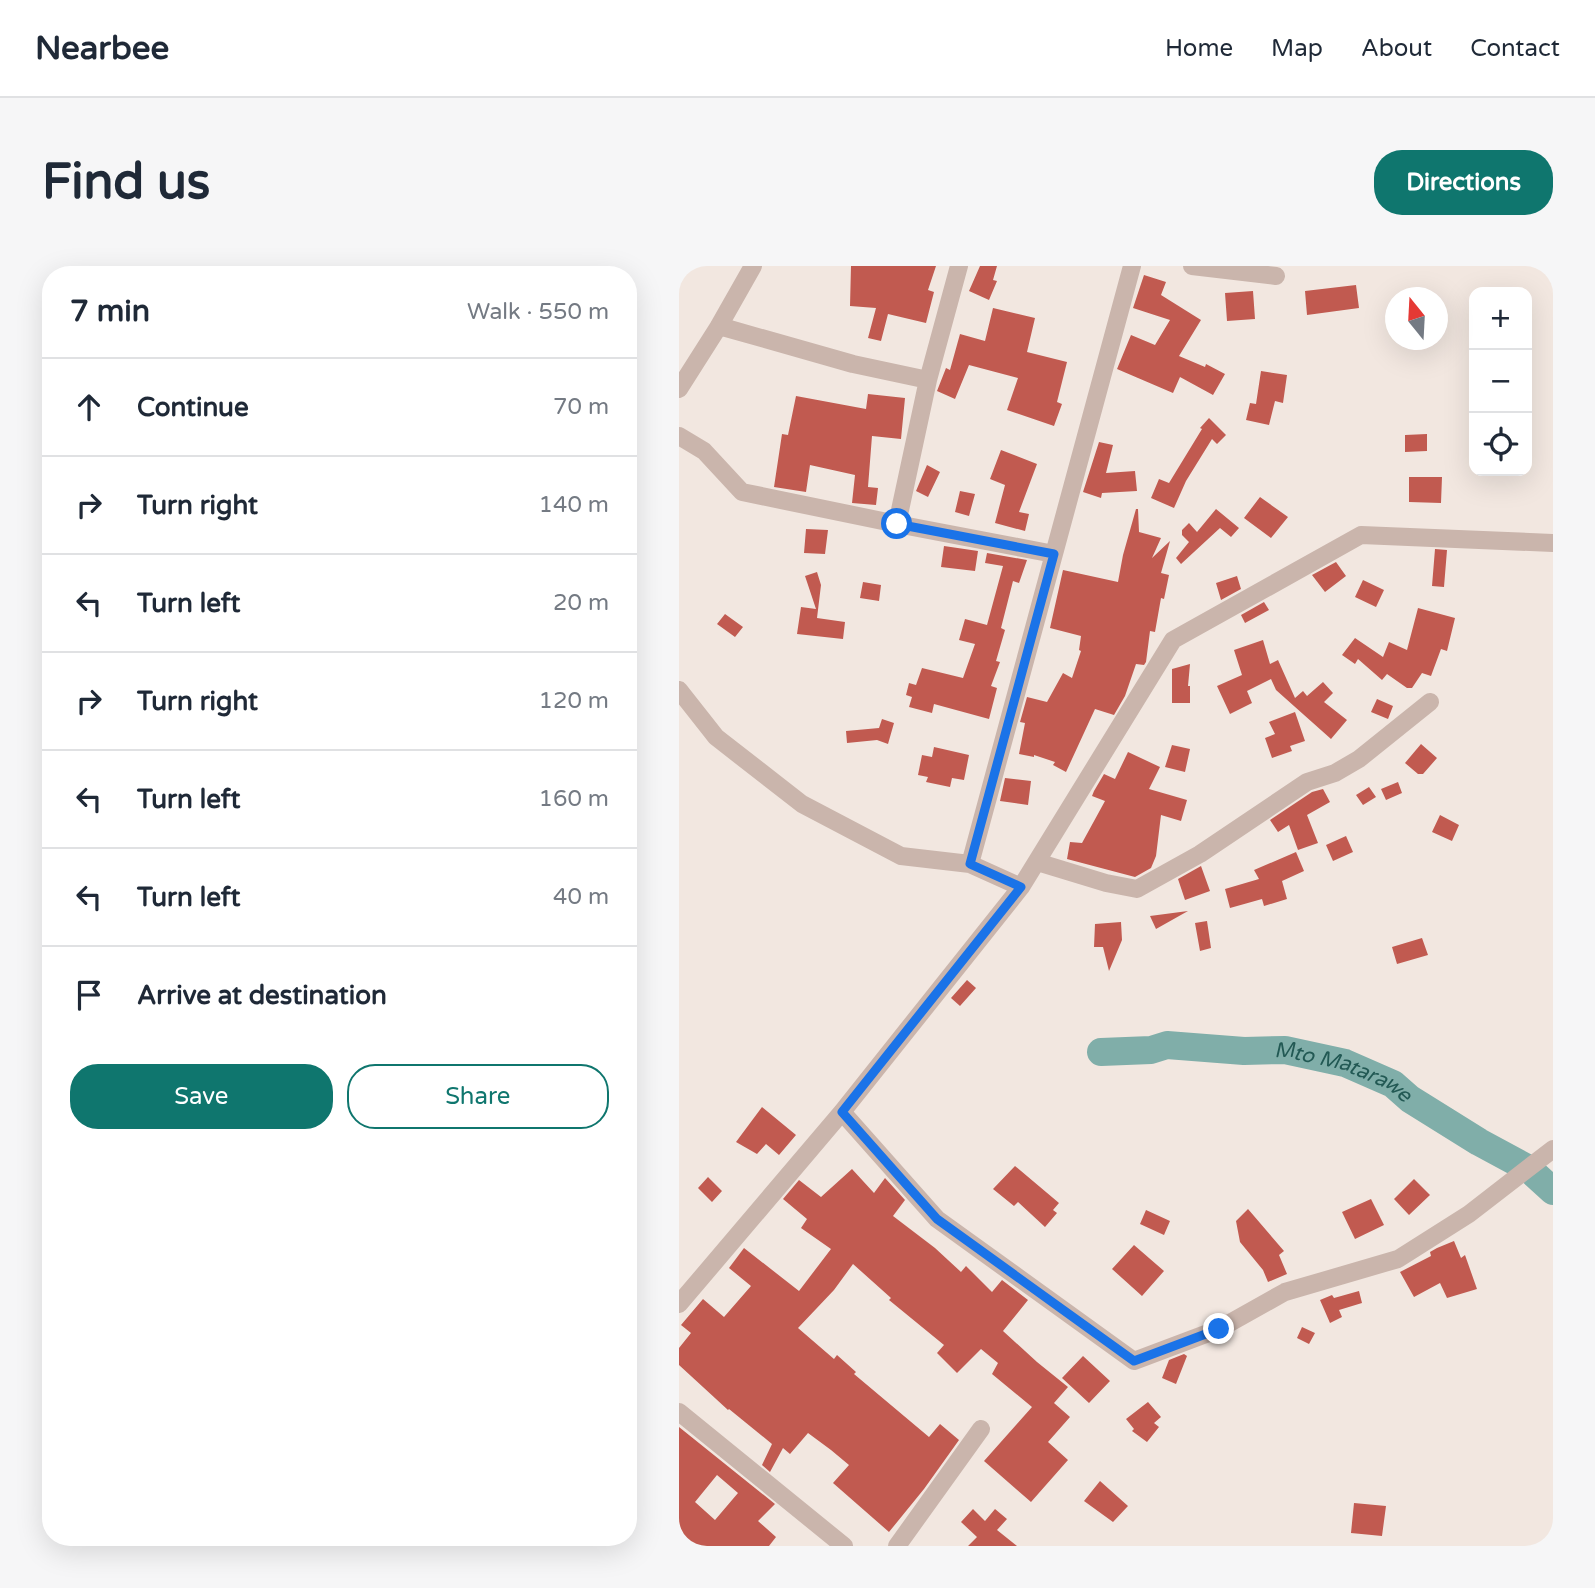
<!DOCTYPE html>
<html lang="en">
<head>
<meta charset="utf-8">
<style>
	body { margin:0; font-family:"Varela Round",sans-serif; background:#f6f6f7; color:#1f2937 }
	.controls { position:absolute; right:21px; top:21px; display:grid; overflow:hidden; border-radius:14px; box-shadow:0 7px 28px #0002 }
	.controls button { width:63px; height:63px; display:grid; place-items:center; padding:0; border:0; border-bottom:2px solid #e0e1e3; background:#fff; color:#1f2937; font:35px sans-serif }
	.compass { position:absolute; left:706px; top:21px; width:63px; height:63px; border-radius:50%; background:#fff; box-shadow:0 7px 28px #0002; rotate:342deg }
	.stop { position:absolute; width:21px; height:21px; margin:-16px; border:5px solid #1a73e8; border-radius:50%; background:#fff }
	.stop.end { background:#1a73e8; border-color:#fff; box-shadow:0 2px 7px #0008 }
	.list { margin:0; padding:0; list-style:none }
	h2 { display:flex; justify-content:space-between; align-items:center; height:91px; margin:0; padding:0 28px; font-size:30px }
	h2 small { font-size:23px; font-weight:400; color:#747a83 }
	.list li { display:grid; grid-template-columns:46px 1fr auto; gap:21px; align-items:center; box-sizing:border-box; height:98px; padding:0 28px; border-top:2px solid #e0e1e3 }
	.list b { display:block; font-size:26px; white-space:nowrap }
	.list em { font-size:23px; font-style:normal; color:#747a83 }
	.actions { display:flex; gap:14px; padding:21px 28px }
	.actions a { flex:1; padding:16px 0; border:2px solid #0f766e; border-radius:28px; text-align:center; font-size:24px; color:#0f766e }
	.actions .main { background:#0f766e; color:#fff }
	.icon { flex:none; width:38px; height:38px; fill:none; stroke:currentColor; stroke-width:2; stroke-linecap:round; stroke-linejoin:round }
	.map { position:relative; flex:none; width:874px; height:1280px; overflow:hidden; border-radius:28px }
	header { display:flex; align-items:center; gap:42px; box-sizing:border-box; height:98px; padding:0 35px; background:#fff; border-bottom:2px solid #e0e1e3 }
	header strong { font-size:33px }
	nav { display:flex; gap:38px; margin-inline-start:auto; font-size:24px }
	.intro { display:flex; align-items:center; justify-content:space-between; box-sizing:border-box; height:168px; padding:0 42px }
	h1 { margin:0; font-size:49px }
	.button { padding:18px 32px; border-radius:28px; background:#0f766e; color:#fff; font-size:24px; font-weight:700 }
	main { display:flex; gap:42px; padding:0 42px }
	aside { flex:1; background:#fff; border-radius:28px; box-shadow:0 7px 28px #0002 }
	.map>svg:first-child { display:block }
</style>
</head>
<body>
<header>
<strong>Nearbee</strong>
<nav><a>Home</a><a>Map</a><a>About</a><a>Contact</a></nav>
</header>
<div class="intro"><h1>Find us</h1><a class="button">Directions</a></div>
<main>
<aside>
<h2>7 min<small>Walk · 550 m</small></h2>
<ul class="list">
<li><svg class="icon" aria-label="ahead" viewBox="0 0 24 24"><path d="M12 20V5M6 11l6-6 6 6"/></svg><div><b>Continue</b></div><em>70 m</em></li>
<li><svg class="icon" aria-label="right" viewBox="0 0 24 24"><path d="M7 20v-9h11M14 6l5 5-5 5"/></svg><div><b>Turn right</b></div><em>140 m</em></li>
<li><svg class="icon" aria-label="left" viewBox="0 0 24 24"><path d="M17 20v-9H6M10 6l-5 5 5 5"/></svg><div><b>Turn left</b></div><em>20 m</em></li>
<li><svg class="icon" aria-label="right" viewBox="0 0 24 24"><path d="M7 20v-9h11M14 6l5 5-5 5"/></svg><div><b>Turn right</b></div><em>120 m</em></li>
<li><svg class="icon" aria-label="left" viewBox="0 0 24 24"><path d="M17 20v-9H6M10 6l-5 5 5 5"/></svg><div><b>Turn left</b></div><em>160 m</em></li>
<li><svg class="icon" aria-label="left" viewBox="0 0 24 24"><path d="M17 20v-9H6M10 6l-5 5 5 5"/></svg><div><b>Turn left</b></div><em>40 m</em></li>
<li><svg class="icon" aria-label="arrive" viewBox="0 0 24 24"><path d="M6 21V4h12l-3 4 3 4H6"/></svg><div><b>Arrive at destination</b></div></li>
</ul>
<div class="actions"><a class="main">Save</a><a>Share</a></div>
</aside>
<div class="map">
<svg width="874" height="1280" viewBox="0 0 874 1280">
	<rect width="100%" height="100%" fill="#f2e7e0"/>
	<g fill="none" stroke-linecap="round" stroke-linejoin="round">
		<path stroke="#80aea9" stroke-width="28" id="s1" d="M422,786l50,-2 16,-5 77,6 41,-1 60,13 48,21 17,15 69,43 50,27 24,22"/>
	</g>
	<path fill="#c15a50" fill-rule="evenodd" d="M172,0h85l-8,24 6,2 -8,31 -38,-9 -7,27 -13,-3 8,-30 -26,-2z
		M301,0h17l-4,14 4,1 -8,19 -20,-9z
		M465,9l22,7 -5,13 40,25 -22,36 26,11 1,-3 19,10 -12,21 -33,-18 -7,16 -56,-24 14,-34 24,10 15,-25 -37,-12z
		M677,19l3,23 -52,7 -2,-24z
		M574,25l2,28 -28,2 -2,-28z
		M314,42l42,10 -8,34 40,10 -10,40 5,2 -8,22 -47,-16 11,-32 -49,-13 -14,34 -18,-8 9,-23 4,2 10,-36 25,7z
		M582,105l26,4 -4,28 -8,-2 -6,24 -23,-5 4,-17 6,1z
		M189,128l37,4 -4,41 -29,-3 -4,51 10,1 -2,17 -24,-2 3,-28 -45,-10 -4,27 -32,-5 8,-53 6,1 8,-39 70,13z
		M530,152l17,17 -9,9 -5,-5 -26,42 -12,27 -23,-10 8,-19 10,4 33,-54 -2,-1z
		M748,168v17l-22,1v-17z
		M420,176l14,3 -7,28 29,-2 2,20 -35,2 -1,5 -18,-6z
		M322,184l36,14 -18,48 10,2 -4,17 -30,-8 10,-38 -15,-6z
		M248,199l13,7 -12,25 -12,-6z
		M730,211h33l-1,26 -32,-1z
		M281,225l15,3 -6,22 -14,-4z
		M581,231l28,20 -17,21 -27,-20z
		M457,243h2l1,23 22,6 -9,20 18,-17 -9,32 8,2 -5,24 -3,-1 -6,34 -5,-1 -4,31 -2,3 -8,-1 -11,32 -11,19 -19,-6 -29,63 -13,-7 2,-3 -21,-7v2l-15,-3 6,-31 -5,-1 7,-25 20,5 16,-29 9,5 9,-27 -2,-1 2,-14 -31,-8 13,-58 55,12 5,-27z
		M537,243l23,19 -8,9 -11,-9 -39,36 -5,-6 13,-16 -7,-7v-5l7,-7 8,9z
		M127,263l22,1 -3,24 -21,-1z
		M265,280l34,5 -3,20 -34,-4z
		M756,283l12,1 -3,37 -12,-1z
		M308,287l40,7 -8,23 -6,-2 -12,47 4,2 -9,31 4,1 -9,24 6,2 -8,31 -55,-15 -2,9 -23,-6 3,-10 -6,-2 3,-12 7,2 6,-17 41,10 12,-34 -16,-4 6,-21 22,6 16,-59 -18,-3z
		M657,296l10,14 -21,16 -13,-17z
		M138,306l4,13 -4,33 28,4 -2,17 -46,-5 4,-27 15,2 -11,-33z
		M558,310l4,13 -20,11 -5,-17z
		M684,314l21,10 -8,17 -21,-10z
		M184,316l18,3 -2,16 -19,-3z
		M585,336l5,8 -24,13 -4,-8z
		M739,342l37,10 -8,33 -6,-2 -10,27 -9,-3 -10,15h-5l-20,-14 -5,6 -24,-21 -3,5 -13,-9 13,-17 28,19 6,-15 18,8z
		M46,348l18,13 -8,10 -18,-13z
		M584,374l7,24 8,-4 17,38 8,-7 4,5 16,-14 10,11 -9,9 23,18 -16,19 -55,-49 -5,-11 -24,12 5,12 -22,11 -13,-28 25,-11 -8,-25z
		M511,398l-2,22h2v17h-18v-34z
		M698,433l16,7 -5,13 -17,-7z
		M616,446l10,29 -15,5 2,5 -20,7 -7,-20 10,-4 -6,-12z
		M203,453l12,4 -6,21 -11,-4 -30,3 -1,-12 33,-3z
		M742,478l16,14 -14,16h-5l-13,-11z
		M493,479l18,4 -5,23 -20,-5z
		M255,481l35,8 -5,25 -12,-2 -2,9 -24,-5 2,-5 -10,-2 4,-20 10,2z
		M449,486l32,15 -11,22 38,11 -6,21 -20,-6 -5,41 -5,12 -16,9 -68,-18 3,-17 12,1 23,-42 -13,-5 2,-5 10,-17 11,5z
		M326,512l26,3 -3,24 -28,-4z
		M719,516l4,11 -16,7 -5,-11z
		M690,521l7,10 -13,8 -7,-10z
		M644,523l7,13 -23,13 11,28 -20,7 -9,-25 -11,7 -8,-12 42,-28z
		M761,549l19,10 -7,16 -20,-9z
		M667,570l7,16 -20,9 -7,-16z
		M617,586l8,19 -22,10 5,18 -23,7 -2,-7 -32,9 -5,-19 34,-10 -5,-9z
		M522,600l9,25 -25,9 -7,-21z
		M509,645l-32,18 -6,-13z
		M528,655l4,27 -11,3 -5,-28z
		M442,656l1,18 -13,31 -6,-24h-9l1,-23z
		M743,672l6,17 -31,9 -5,-17z
		M288,714l9,8 -16,18 -9,-8z
		M83,841l34,28 -17,20 -13,-11 -9,10 -21,-12z
		M336,900l44,37 -6,7 4,3 -12,14 -27,-25 -4,4 -21,-17z
		M173,903l22,24 11,-15 20,22 -12,16 42,32 26,24 5,-6 26,26 10,-12 26,20 -25,31 34,31 31,25 -14,16 16,14 -22,25 20,18 -37,42 -47,-41 48,-54 -40,-33 6,-11 -17,-14 -24,24 -20,-20 7,-8 -55,-45 2,-2 -38,-34 -19,26 -36,38 36,31 3,-4 19,17 -2,2 75,63 11,-13 19,16 -35,49 -35,43 -56,-49 16,-18 -18,-15 -23,-17 -18,21 -7,-6 -13,24 -8,-7 10,-21 -43,-35 -1,1 -49,-45v-17l12,-15 -10,-8 22,-26 21,18 27,-31 -22,-18 15,-20 55,43 32,-42 -30,-21 6,-9 -24,-20 16,-19 22,17z
		M29,911l14,14 -10,11 -14,-14z
		M735,913l16,16 -21,20 -15,-16z
		M692,933l13,26 -29,14 -13,-27z
		M569,943l36,42 -5,4 8,19 -19,8 -5,-12 -23,-28 -4,-21z
		M467,944l24,11 -6,14 -24,-11z
		M775,975l7,17 4,-3 12,34 -30,9 -7,-15 -26,14 -14,-25 31,-16 -1,-4 7,-4z
		M455,979l30,26 -22,25 -30,-27z
		M680,1025l3,12 -23,7 3,7 -12,6 -10,-23 12,-5 2,3z
		M623,1061l13,6 -6,11 -12,-6z
		M505,1088l3,2 -11,28 -14,-6 7,-18z
		M404,1090l27,25 -21,22 -27,-25z
		M469,1136l13,15 -7,6 5,4 -12,15 -15,-11 2,-2 -8,-10z
		M0,1161l96,77 -17,17 18,16 -7,9h-90zM38,1209l21,18 -23,27 -20,-18z
		M421,1215l28,25 -15,16 -29,-21z
		M675,1237l32,3 -4,30 -31,-3z
		M294,1243l12,12 10,-12 12,10 -10,11 20,16h-49l9,-9 -16,-15z"/>
	<g fill="none" stroke-linecap="round" stroke-linejoin="round">
		<path stroke="#cab5ac" stroke-width="18" d="M513,0l84,10
			M40,60l134,38 75,16
			M0,123l40,-63 34,-60
			M0,170l25,15 38,41 155,32 157,30
			M218,258l31,-144 31,-114
			M0,424l37,47 86,67 99,52 69,8 51,23
			M358,596l69,21 31,6 63,-35 107,-72 28,-9 24,-14 71,-57
			M291,598l162,-598
			M163,846l95,107 197,142 85,-32 66,-37 113,-33 71,-45 84,-65
			M0,1038l163,-192 179,-225 152,-247 188,-105 192,8
			M0,1146l165,134
			M218,1280l84,-117"/>
	</g>
	<g fill="none" stroke-linecap="round" stroke-linejoin="round">
		<path stroke="#1a73e8" stroke-width="9" d="M218,258l157,30 -84,310 51,23 -179,225 95,107 197,142 85,-32"/>
	</g>
	<g text-anchor="middle" dominant-baseline="central" stroke-width="6" stroke-linejoin="round" paint-order="stroke">
		<g font-size="21" font-style="italic" fill="#225954" stroke="#faf2ed">
			<text stroke="none"><textPath href="#s1" startOffset="247">Mto Matarawe</textPath></text>
		</g>
	</g>
</svg>
<div class="controls">
<button>+</button>
<button>−</button>
<button><svg class="icon" aria-label="locate" viewBox="0 0 24 24"><circle cx="12" cy="12" r="6"/><path d="M12 2v4M12 18v4M2 12h4M18 12h4"/></svg></button>
</div>
<svg class="compass" viewBox="-18 -18 36 36"><path d="M0-13l5 13h-10z" fill="#e53935"/><path d="M0 13l5-13h-10z" fill="#747a83"/></svg>
<div class="stop" style="left:218px;top:258px"></div>
<div class="stop end" style="left:540px;top:1063px"></div>
</div>
</main>
</body>
</html>
